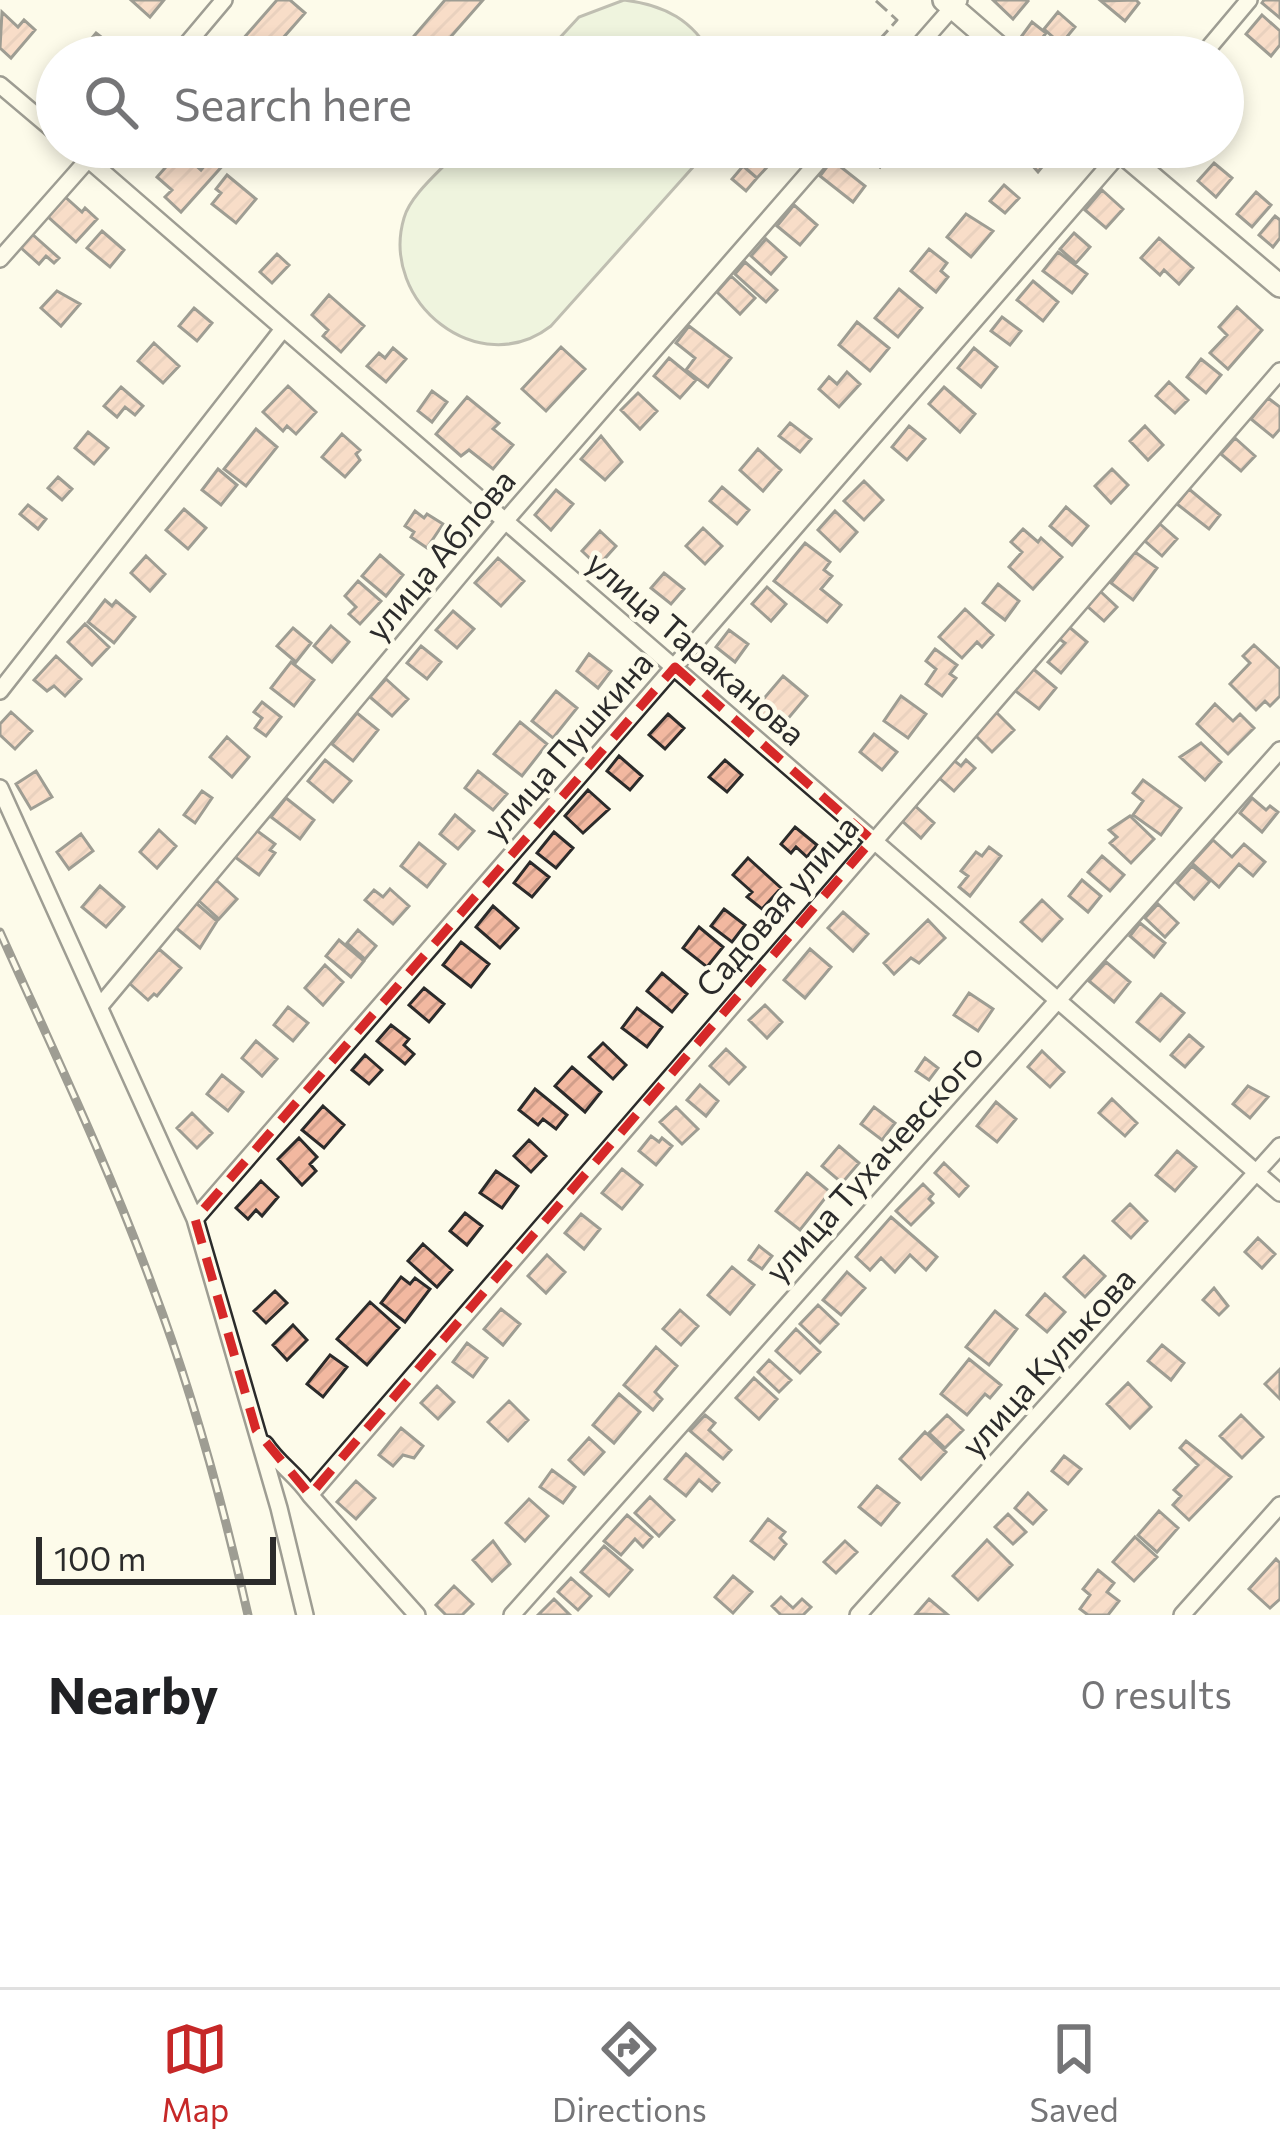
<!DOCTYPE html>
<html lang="en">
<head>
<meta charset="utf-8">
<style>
	body { margin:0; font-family:Commissioner,sans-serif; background:#f6f6f6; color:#202124 }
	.scale { position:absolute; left:36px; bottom:30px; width:240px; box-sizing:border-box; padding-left:12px; border:6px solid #2b2b2b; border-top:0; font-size:33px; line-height:42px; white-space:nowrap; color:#2b2b2b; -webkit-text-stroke:9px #fdfbea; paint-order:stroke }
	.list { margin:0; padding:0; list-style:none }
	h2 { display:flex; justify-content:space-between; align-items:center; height:156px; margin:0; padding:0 48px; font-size:51px }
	h2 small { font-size:39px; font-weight:400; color:#757577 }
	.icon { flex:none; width:66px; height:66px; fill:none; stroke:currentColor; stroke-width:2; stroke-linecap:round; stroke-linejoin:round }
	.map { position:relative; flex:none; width:1280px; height:1615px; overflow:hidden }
	.search { position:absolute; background:#fff; box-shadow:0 6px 18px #0003; left:36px; right:36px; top:36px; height:132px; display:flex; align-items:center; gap:30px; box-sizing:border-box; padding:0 42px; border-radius:66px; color:#757577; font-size:45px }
	.sheet { height:372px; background:#fff }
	nav { display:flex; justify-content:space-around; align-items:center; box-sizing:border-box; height:168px; border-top:3px solid #e0e0e0; background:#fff; font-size:33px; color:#757577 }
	nav a { display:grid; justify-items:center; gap:6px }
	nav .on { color:#c62828 }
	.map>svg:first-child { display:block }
</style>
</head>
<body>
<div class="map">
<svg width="1280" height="1615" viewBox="0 0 1280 1615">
	<defs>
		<pattern id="building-hatch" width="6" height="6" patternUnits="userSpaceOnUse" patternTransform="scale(3)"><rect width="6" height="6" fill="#f2b8a0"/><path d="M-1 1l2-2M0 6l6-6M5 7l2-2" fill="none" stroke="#d09e8a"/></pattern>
	</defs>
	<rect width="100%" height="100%" fill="#fdfbea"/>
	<path fill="#deebd1" stroke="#74746e" stroke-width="3" d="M624,0c41,5 69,20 89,57h-171l37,-40z
		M462,147h249l-160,179c-72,56 -172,-24 -147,-108 7,-25 41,-51 58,-71z"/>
	<path fill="url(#building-hatch)" stroke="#2b2b2b" stroke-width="3" d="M131,0h33l-14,17z
		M277,0h13l15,13 -22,25 21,19h-45l-18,-16z
		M445,0h38l-50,57h-37z
		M993,0h34l1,1 -15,18z
		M1136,0l3,3 -14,18 -24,-20z
		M1264,0h16v18l-18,-15z
		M2,12l16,15 6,-7 11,10 -24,28 -11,-10z
		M1058,12l17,15 -14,17 -17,-15z
		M1262,15l18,16v14l-9,11 -25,-22z
		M1032,22l14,11 -11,15 -14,-11z
		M96,33l23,18 -5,6h-21l-10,-8z
		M934,44l13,11 -1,2h-23z
		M1081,45l13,10 -2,2h-21z
		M200,147h8l17,16 -44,49 -16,-15 7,-7 -15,-13 23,-26 21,19 5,-6 -12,-10z
		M747,147l21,19 -11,12 -22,-19z
		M857,147h36l2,2 -15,18z
		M1030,147h20l5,4 -17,21 -15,-17z
		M1165,147h22l-12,15 -13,-11z
		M832,160l33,26 -12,16 -33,-26z
		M1214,163l18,15 -16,19 -18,-16z
		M743,166l14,12 -11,13 -14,-12z
		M227,175l29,24 -20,24 -24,-19 9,-11 -5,-4z
		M1004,185l15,13 -14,15 -15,-12z
		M1102,190l21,19 -17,19 -21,-18z
		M1256,192l15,13 -19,22 -15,-13z
		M63,195l19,17 3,-4 12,11 -21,23 -30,-27z
		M794,205l23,20 -17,20 -23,-19z
		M966,214l27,17 -22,26 -24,-20z
		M1275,216l5,4v18l-7,9 -14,-12z
		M102,231l22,19 -14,17 -23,-19z
		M1074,233l16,14 -14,16 -16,-14z
		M32,234l27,24 -5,5 -8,-7 -7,8 -19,-17z
		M1159,238l34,30 -14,16 -15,-14 -4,5 -19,-17z
		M766,239l20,18 -15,17 -20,-18z
		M929,249l18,14 -6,8 7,6 -12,15 -25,-21z
		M1058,252l29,22 -15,19 -29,-22z
		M277,254l12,11 -17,18 -12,-11z
		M745,262l32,28 -11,12 -31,-28z
		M731,276l24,22 -15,16 -23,-22z
		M1033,281l25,21 -15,19 -26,-21z
		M899,289l23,19 -24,29 -23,-19z
		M57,291l23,13 -19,22 -20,-18z
		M329,295l35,31 -23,26 -18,-16 5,-6 -16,-15z
		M1237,307l25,23 -34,39 -18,-16 17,-18 -8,-8z
		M194,308l18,15 -15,18 -18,-15z
		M1002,317l19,14 -11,14 -19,-14z
		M857,322l32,26 -19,23 -31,-26z
		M689,326l42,32 -23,29 -22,-17 9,-12 -19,-15z
		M154,343l25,23 -16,17 -25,-22z
		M561,347l24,22 -39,42 -24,-22z
		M393,348l13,11 -20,23 -19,-16 12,-13 6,5z
		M974,348l23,19 -16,20 -23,-19z
		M669,358l27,22 -16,18 -26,-22z
		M1201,359l20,16 -15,18 -19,-16z
		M847,372l13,12 -21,23 -20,-18 10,-12 8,7z
		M1169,382l19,18 -13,13 -19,-17z
		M288,386l28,26 -20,22 -9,-8 -4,5 -20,-19z
		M121,387l22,19 -8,9 -10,-8 -8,10 -13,-11z
		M944,387l31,27 -15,18 -31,-28z
		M432,391l15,11 -15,20 -14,-11z
		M638,393l19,18 -17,18 -19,-19z
		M467,397l32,26 -6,6 20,16 -20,24 -24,-19 -8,6 -25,-22z
		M1268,398l12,9v22l-7,8 -22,-18z
		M790,423l21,16 -11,13 -21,-16z
		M909,426l16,13 -18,21 -15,-13z
		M1145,426l18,19 -15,15 -18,-19z
		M256,429l21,18 -31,39 -22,-17z
		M88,432l20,16 -14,16 -19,-16z
		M342,434l18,16 -4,4 4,6 -15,17 -23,-20z
		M601,436l21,26 -17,18 -24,-21z
		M1235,438l20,18 -14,15 -20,-17z
		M758,449l23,21 -18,21 -23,-21z
		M218,469l19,16 -16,20 -19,-15z
		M1112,469l16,16 -17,18 -16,-17z
		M58,477l14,12 -10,11 -14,-12z
		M864,481l19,19 -19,20 -20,-19z
		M722,487l27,23 -12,14 -27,-23z
		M1189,489l31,26 -11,14 -32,-25z
		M556,490l17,14 -22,26 -16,-15z
		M28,505l18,14 -8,10 -18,-15z
		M1066,507l22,19 -16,19 -22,-19z
		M184,509l22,19 -18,21 -22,-19z
		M415,511l9,7 3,-4 16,10 -16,24 -16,-11 3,-5 -9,-6z
		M835,511l22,21 -17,19 -22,-21z
		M1160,524l17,15 -15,17 -17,-15z
		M703,528l19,18 -17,18 -19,-18z
		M1023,529l15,13 3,-4 21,19 -29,32 -24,-22 13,-15 -11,-10z
		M600,531l16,15 -18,20 -16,-15z
		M805,543l25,19 -6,8 8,6 -11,13 20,16 -14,17 -53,-41z
		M1135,552l22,16 -24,32 -22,-17z
		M380,555l23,20 -17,21 -24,-20z
		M146,556l19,18 -15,17 -19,-18z
		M498,558l26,23 -23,25 -26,-23z
		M664,573l20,16 -13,15 -20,-16z
		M358,581l23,20 -21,23 -11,-10 7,-7 -11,-11z
		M998,584l21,17 -14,19 -22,-17z
		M767,587l19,17 -15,17 -19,-17z
		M1100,591l17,16 -13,14 -17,-15z
		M105,600l7,6 4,-5 19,16 -21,26 -26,-21z
		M965,609l28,26 -11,12 -5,-5 -15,16 -23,-21z
		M453,611l21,18 -17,19 -21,-18z
		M85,624l24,23 -17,18 -24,-23z
		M331,626l18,16 -17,20 -18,-16z
		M1068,626l19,16 -26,31 -13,-11 17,-19 -7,-5z
		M293,628l18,15 -15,19 -19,-16z
		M729,630l19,14 -13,18 -19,-15z
		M1254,645l26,24v27l-10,10 -5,-5 -9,9 -26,-26 20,-21 -7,-7z
		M421,646l20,16 -14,17 -20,-16z
		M935,649l22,16 -7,9 6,4 -14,18 -16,-12 10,-15 -10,-8z
		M589,654l22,17 -13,17 -21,-17z
		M56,656l25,23 -16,17 -11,-10 -7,5 -13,-11z
		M291,662l23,18 -20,26 -23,-18z
		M1031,667l25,21 -17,21 -26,-20z
		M783,676l24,20 -21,25 -11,-9 -7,8 -13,-11z
		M386,679l22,20 -16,17 -22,-19z
		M556,691l21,17 -24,30 -21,-17z
		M901,696l25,18 -18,24 -24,-17z
		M262,702l19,15 -15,19 -11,-8 7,-10 -8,-6z
		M1215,704l18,17 7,-7 14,14 -26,26 -31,-30z
		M11,712l21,19 -17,18 -15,-14v-11z
		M996,712l18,18 -22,22 -18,-18z
		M357,713l21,17 -25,31 -21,-17z
		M668,714l16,14 -19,21 -16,-14z
		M520,722l27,22 -25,32 -28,-22z
		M874,734l23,18 -15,18 -22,-18z
		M227,737l22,20 -17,20 -22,-20z
		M1201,743l20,19 -16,18 -25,-23z
		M619,756l23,20 -12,14 -23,-19z
		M952,759l9,7 5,-6 9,8 -21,23 -17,-15z
		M325,760l26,21 -18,21 -25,-21z
		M725,760l17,15 -15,17 -18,-15z
		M36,771l16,26 -21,12 -15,-25z
		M478,771l29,23 -14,16 -28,-22z
		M1143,780l38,28 -20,27 -28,-20 10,-14 -10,-8z
		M588,790l21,19 -26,24 -18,-17z
		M202,791l10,7 -17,25 -11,-8z
		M286,798l28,22 -14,19 -29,-22z
		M1252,798l14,12 4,-4 8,6 -16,20 -22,-19z
		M913,804l21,19 -13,15 -21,-19z
		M455,815l19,16 -16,18 -18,-15z
		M1130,816l24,23 -23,24 -21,-20 7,-6 -8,-7z
		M795,827l22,18 -10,12 -11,-10 -5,6 -10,-9z
		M159,830l17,16 -19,22 -17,-16z
		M256,830l19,14 -5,6 5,3 -16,22 -24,-18z
		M554,832l19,16 -17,20 -19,-15z
		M81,834l12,17 -24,18 -12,-17z
		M1213,840l19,17 12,-13 21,18 -12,14 -14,-12 -20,23 -27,-24z
		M419,843l26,21 -18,23 -26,-21z
		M989,847l12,9 -31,40 -11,-9 9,-11 -7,-5 15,-19 6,4z
		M1102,856l22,19 -14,16 -22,-19z
		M748,858l33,30 -19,21 -15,-12 5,-5 -19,-17z
		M530,862l19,15 -17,20 -18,-14z
		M1192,866l18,15 -16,18 -17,-16z
		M216,880l21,19 -18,20 -21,-19z
		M1082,880l19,16 -13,16 -19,-16z
		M100,886l24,21 -18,20 -24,-20z
		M390,889l19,17 -16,18 -28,-24 9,-10 9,7z
		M1042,900l20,19 -20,22 -21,-19z
		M196,903l21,18 -17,27 -25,-21z
		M1158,904l20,19 -13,14 -20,-19z
		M493,906l25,22 -18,20 -24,-21z
		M724,909l21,16 -13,17 -21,-16z
		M843,912l25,22 -15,17 -25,-23z
		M928,920l17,18 -26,25 -8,-5 -17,16 -10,-11z
		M1140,923l25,20 -11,14 -24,-21z
		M699,927l24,20 -16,20 -24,-19z
		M358,930l18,16 -11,13 -18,-16z
		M339,940l25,21 -13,16 -25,-21z
		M461,942l28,22 -18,23 -28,-22z
		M159,949l22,19 -24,28 -3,-2 -6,6 -19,-17z
		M810,949l21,18 -26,31 -21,-18z
		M1106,962l24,20 -16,20 -25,-21z
		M325,965l18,17 -20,23 -18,-17z
		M662,973l25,21 -15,18 -25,-21z
		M424,988l20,16 -15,18 -20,-17z
		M969,993l24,16 -15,22 -24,-16z
		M1161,994l23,19 -24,28 -23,-19z
		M765,1005l17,17 -15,16 -18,-18z
		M288,1007l20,16 -15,18 -19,-16z
		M637,1008l25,19 -15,20 -25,-19z
		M391,1025l18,14 -5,6 10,9 -9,10 -28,-23z
		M1189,1035l14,12 -18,20 -14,-12z
		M256,1041l21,18 -15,17 -20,-18z
		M603,1043l23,22 -13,14 -24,-22z
		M726,1049l19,18 -16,17 -19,-18z
		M1042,1051l22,21 -14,15 -22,-20z
		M365,1055l17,15 -13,14 -17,-14z
		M925,1058l13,10 -9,12 -13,-9z
		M572,1067l29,25 -16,20 -30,-26z
		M222,1075l21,17 -15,19 -21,-17z
		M700,1085l18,16 -12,15 -19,-16z
		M1248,1086l20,11 -18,21 -17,-14z
		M535,1089l32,26 -11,14 -13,-10 -5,6 -19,-15z
		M1112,1099l25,24 -12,13 -26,-23z
		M996,1102l20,17 -19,23 -20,-16z
		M323,1106l21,19 -20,23 -22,-18z
		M676,1107l22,22 -16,15 -22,-22z
		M874,1107l21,16 -13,17 -21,-16z
		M192,1113l20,20 -15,15 -20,-20z
		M651,1136l8,6 3,-4 10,8 -16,19 -17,-14z
		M299,1138l18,19 -7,7 6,7 -14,14 -24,-26z
		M529,1140l17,16 -15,16 -17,-16z
		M839,1146l20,17 -17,20 -20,-17z
		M1177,1151l19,16 -21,24 -19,-16z
		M944,1163l24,23 -9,10 -24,-23z
		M622,1169l20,16 -20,24 -20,-16z
		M496,1171l22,15 -16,22 -22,-15z
		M807,1173l23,19 -30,38 -24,-19z
		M261,1181l17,16 -16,19 -6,-6 -8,9 -12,-11z
		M923,1184l10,10 -4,5 4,4 -22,22 -15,-14z
		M1130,1204l17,17 -16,17 -18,-17z
		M465,1213l17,13 -15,19 -17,-14z
		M581,1214l19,15 -16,20 -19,-16z
		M891,1217l46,40 -11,13 -16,-15 -15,17 -14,-14 -11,12 -14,-13z
		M1258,1238l17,16 -13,14 -17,-16z
		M423,1244l29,26 -15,17 -29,-26z
		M759,1246l13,10 -10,13 -13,-9z
		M547,1255l18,17 -19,21 -18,-17z
		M1084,1256l21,20 -20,21 -21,-20z
		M732,1267l22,18 -24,29 -22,-19z
		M847,1272l18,16 -24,27 -18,-15z
		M401,1277l9,7 5,-6 15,11 -25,33 -24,-19z
		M1214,1288l14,18 -9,9 -16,-15z
		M275,1291l12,12 -21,20 -12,-12z
		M1045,1294l20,18 -18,20 -20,-17z
		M370,1302l29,26 -32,37 -30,-26z
		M818,1305l20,19 -18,19 -20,-19z
		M501,1309l19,15 -17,21 -19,-16z
		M680,1310l18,16 -17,19 -18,-16z
		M995,1311l22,18 -28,36 -23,-18z
		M293,1325l14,15 -20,20 -14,-15z
		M796,1329l24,23 -20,21 -24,-22z
		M467,1343l20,15 -14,19 -20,-15z
		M1162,1345l22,18 -13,17 -23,-19z
		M656,1347l21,19 -22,26 7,7 -9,11 -29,-25z
		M330,1355l17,12 -24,30 -16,-13z
		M969,1359l32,26 -11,13 -5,-4 -18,21 -26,-21z
		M769,1360l22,20 -12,12 -21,-20z
		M1280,1369v30l-15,-15z
		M754,1378l23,21 -18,20 -23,-21z
		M1128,1383l23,24 -21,21 -23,-24z
		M437,1386l17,16 -16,17 -17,-16z
		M619,1394l21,18 -26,31 -21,-18z
		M509,1401l19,19 -20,21 -20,-19z
		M705,1415l10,8 -6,7 22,20 -8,9 -33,-28z
		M947,1415l16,15 -18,18 -16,-15z
		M1241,1415l22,22 -21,21 -22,-22z
		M401,1428l22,18 -9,12 -11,-3 -10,11 -14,-11z
		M925,1432l21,20 -25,27 -21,-20z
		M589,1438l15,14 -20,22 -15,-14z
		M1186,1441l45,36 -42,43 -16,-15 8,-9 -7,-6 24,-25 -18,-17z
		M686,1454l33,29 -7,8 -13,-11 -13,16 -21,-17z
		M1064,1456l17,13 -13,15 -16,-13z
		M552,1470l23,17 -12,16 -23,-16z
		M356,1481l19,17 -19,21 -19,-17z
		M877,1486l22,17 -18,22 -22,-18z
		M1028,1493l18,17 -13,14 -18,-16z
		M650,1497l24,23 -15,16 -24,-23z
		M529,1499l19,17 -23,25 -19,-18z
		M1159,1511l19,17 -21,24 -19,-17z
		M1008,1514l18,18 -13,12 -18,-17z
		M627,1515l25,22 -9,10 -8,-8 -14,16 -17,-14z
		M768,1519l17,13 -5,6 6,6 -12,15 -23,-18z
		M1135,1537l22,20 -23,24 -21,-19z
		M987,1540l25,25 -34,35 -25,-24z
		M493,1541l17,23 -18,17 -19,-21z
		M845,1541l12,11 -21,21 -12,-11z
		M604,1546l28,24 -23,26 -28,-24z
		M1276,1559l4,4v36l-10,9 -21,-19z
		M1098,1570l16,13 -7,9 12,9 -11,14h-20l-8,-6 10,-14 -7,-6z
		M733,1576l19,16 -19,21 -18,-16z
		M571,1578l20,18 -13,14 -20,-18z
		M454,1586l19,18 -11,11h-16l-10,-10z
		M781,1597l12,11 9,-9 9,8 -8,8h-22l-9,-9z
		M554,1599l16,16h-32z
		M929,1599l19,16 -32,-1z"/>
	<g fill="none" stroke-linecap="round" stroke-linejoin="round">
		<defs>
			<path id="street" d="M176,57l48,-57
				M909,57l50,-57
				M1201,57l48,-57
				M0,85l57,48
				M74,147l1206,1046
				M0,259l99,-112
				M0,691l283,-362
				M0,788l195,431 84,289 26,107
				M100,1006l406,-486 325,-373
				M195,1219l930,-1072
				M265,1444c13,20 32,31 45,51
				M417,1615l-107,-120 970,-1124
				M512,1615l768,-865
				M858,1615l422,-469
				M1182,1615l98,-110"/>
			<path id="secondary" d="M944,0l66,57
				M1116,147l164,139"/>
		</defs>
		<use href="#street" stroke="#2b2b2b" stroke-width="20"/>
		<use href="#secondary" stroke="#2b2b2b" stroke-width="26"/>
		<use href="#street" stroke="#fdfbea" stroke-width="15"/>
		<use href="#secondary" stroke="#fdfbea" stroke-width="21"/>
		<defs>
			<path id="rail" d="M0,932c53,118 109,235 153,356 40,106 70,216 95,327"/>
		</defs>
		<use href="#rail" stroke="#2b2b2b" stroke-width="9"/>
		<use href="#rail" stroke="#fdfbea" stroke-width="4.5" stroke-dasharray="14" stroke-linecap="butt"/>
		<path stroke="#2b2b2b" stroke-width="3" stroke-dasharray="15 6" stroke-linecap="butt" d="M864,57l33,-37 -22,-20
			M768,166l16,-19"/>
	</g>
	<path d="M0 0H1280V1615H0ZM675,667l197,173 -562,655 -54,-65 -61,-211z" fill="#fdfbea" fill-opacity=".55" fill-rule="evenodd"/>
	<path fill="none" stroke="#d62828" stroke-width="9" stroke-dasharray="24 15" stroke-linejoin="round" d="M675,667l197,173 -562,655 -54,-65 -61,-211z"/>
	<g text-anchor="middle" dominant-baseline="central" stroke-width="9" stroke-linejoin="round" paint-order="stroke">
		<g font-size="33" fill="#2b2b2b" stroke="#fdfbea">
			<text transform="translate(439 554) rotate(-50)">улица Аблова</text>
			<text transform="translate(697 647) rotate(41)">улица Тараканова</text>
			<text transform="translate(567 745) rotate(-49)">улица Пушкина</text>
			<text transform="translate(776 905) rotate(-49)">Садовая улица</text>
			<text transform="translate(873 1162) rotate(-48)">улица Тухачевского</text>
			<text transform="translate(1047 1361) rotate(-48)">улица Кулькова</text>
		</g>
	</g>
</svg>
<div class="scale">100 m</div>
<div class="search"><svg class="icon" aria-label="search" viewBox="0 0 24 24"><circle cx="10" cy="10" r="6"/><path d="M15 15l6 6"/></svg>Search here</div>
</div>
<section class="sheet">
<h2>Nearby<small>0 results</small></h2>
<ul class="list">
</ul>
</section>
<nav>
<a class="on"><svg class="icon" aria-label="map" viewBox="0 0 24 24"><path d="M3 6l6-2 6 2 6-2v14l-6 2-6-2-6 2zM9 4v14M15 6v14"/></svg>Map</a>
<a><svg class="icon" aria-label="directions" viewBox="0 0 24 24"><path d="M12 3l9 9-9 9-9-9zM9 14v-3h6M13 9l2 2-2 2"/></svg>Directions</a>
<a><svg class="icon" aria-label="saved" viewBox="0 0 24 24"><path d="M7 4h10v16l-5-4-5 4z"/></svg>Saved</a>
</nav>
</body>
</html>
